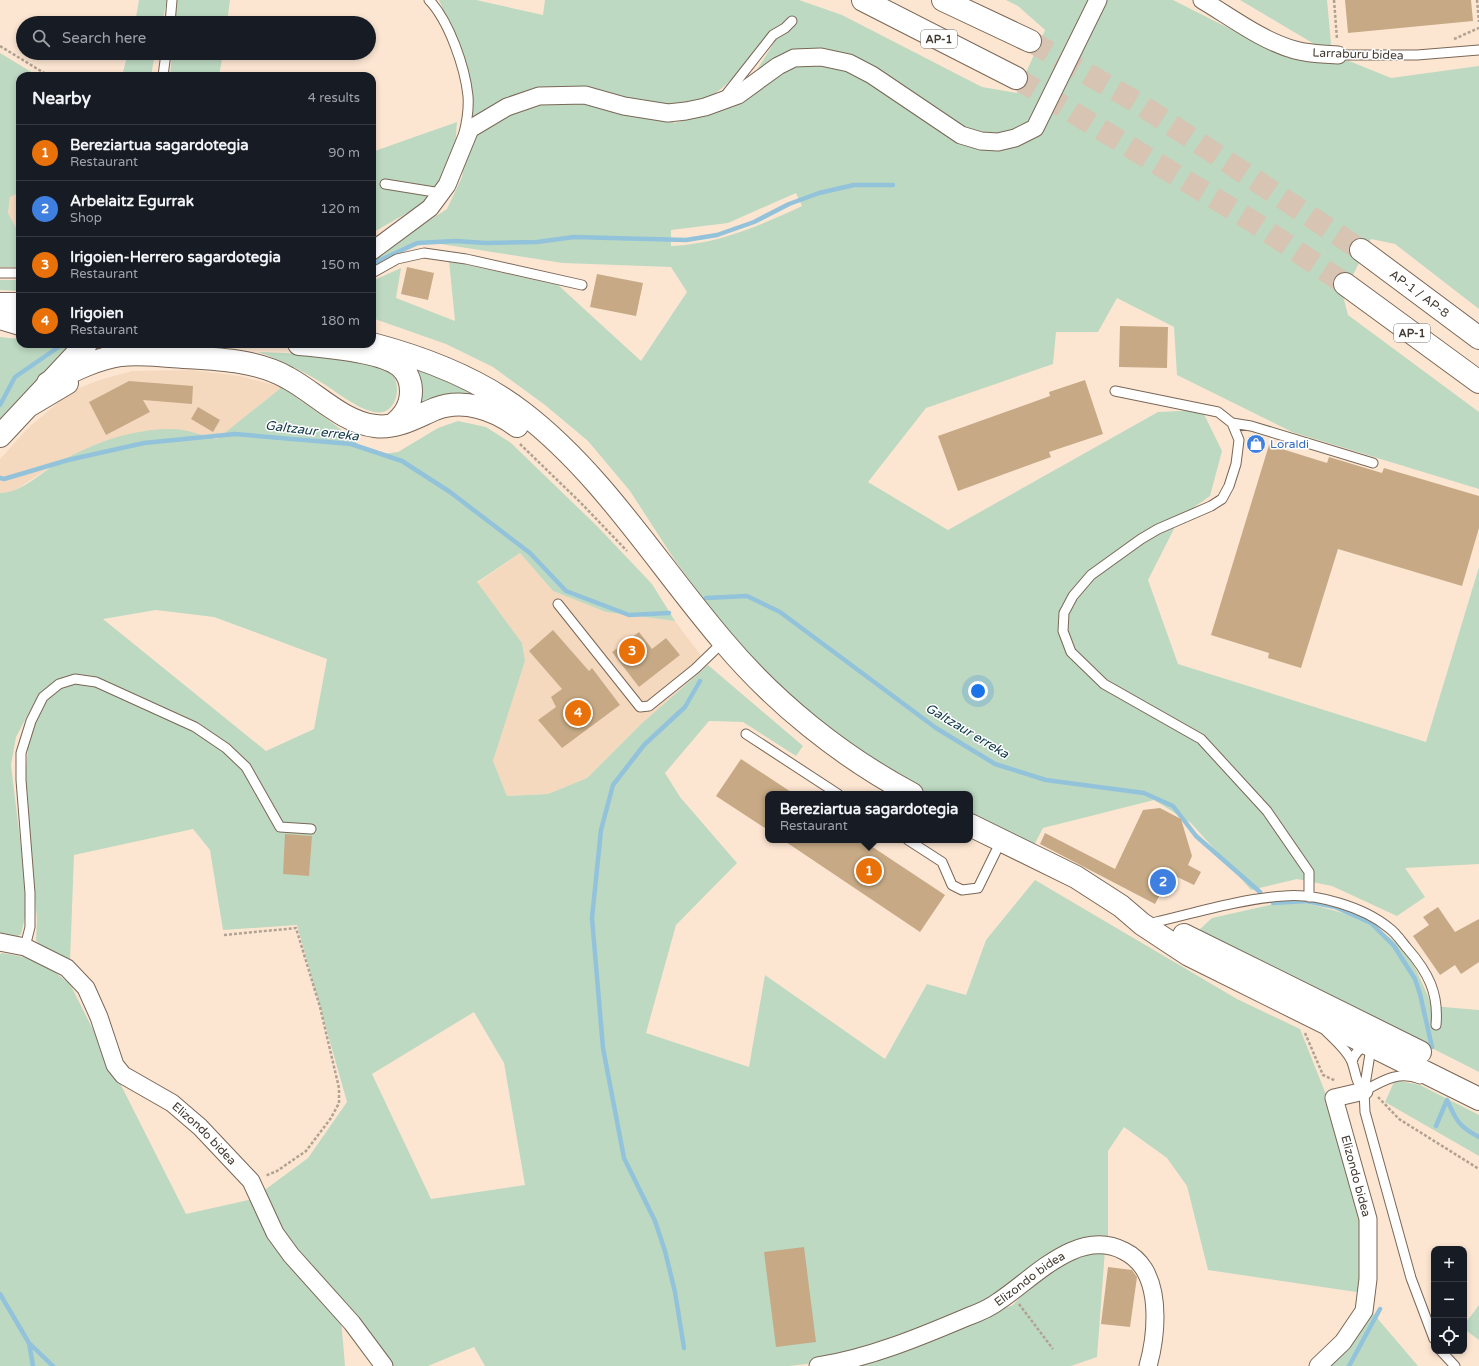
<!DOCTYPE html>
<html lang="en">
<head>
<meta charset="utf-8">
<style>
	body { margin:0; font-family:"Varela Round",sans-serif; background:#20242c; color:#f1f3f6 }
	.controls { position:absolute; right:12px; bottom:12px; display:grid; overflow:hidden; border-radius:8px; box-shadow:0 2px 6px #0003 }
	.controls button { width:36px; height:36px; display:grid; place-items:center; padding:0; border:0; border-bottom:1px solid #363941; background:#171b24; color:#f1f3f6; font:20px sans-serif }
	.you { position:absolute; left:978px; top:691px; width:14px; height:14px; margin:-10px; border:3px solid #fff; border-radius:50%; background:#1a73e8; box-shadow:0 0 0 6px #1a73e833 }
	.badge { display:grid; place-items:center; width:26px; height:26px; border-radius:50%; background:#92b5b7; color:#fff; font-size:13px; font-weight:700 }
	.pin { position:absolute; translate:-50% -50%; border:2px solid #fff; box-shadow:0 1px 4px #0006 }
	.popup { position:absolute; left:765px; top:791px; width:208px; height:52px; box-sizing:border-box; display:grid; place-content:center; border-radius:8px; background:#171b24; filter:drop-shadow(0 1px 3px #0005); font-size:13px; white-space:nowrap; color:#9ea1a6 }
	.popup b { font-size:15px; color:#f1f3f6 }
	.popup::after { content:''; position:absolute; left:50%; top:100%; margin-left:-8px; border:8px solid transparent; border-top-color:#171b24 }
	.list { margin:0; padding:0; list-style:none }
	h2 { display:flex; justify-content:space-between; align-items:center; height:52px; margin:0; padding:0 16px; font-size:17px }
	h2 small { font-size:13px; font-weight:400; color:#9ea1a6 }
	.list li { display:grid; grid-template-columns:26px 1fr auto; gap:12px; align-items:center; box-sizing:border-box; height:56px; padding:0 16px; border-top:1px solid #363941 }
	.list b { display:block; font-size:15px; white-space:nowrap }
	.list p { margin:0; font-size:13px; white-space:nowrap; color:#9ea1a6 }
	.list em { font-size:13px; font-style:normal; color:#9ea1a6 }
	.icon { flex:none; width:22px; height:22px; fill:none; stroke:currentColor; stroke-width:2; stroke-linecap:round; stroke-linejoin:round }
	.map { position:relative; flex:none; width:1479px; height:1366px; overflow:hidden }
	.search { position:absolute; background:#171b24; box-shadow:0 2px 6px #0003; left:16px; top:16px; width:360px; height:44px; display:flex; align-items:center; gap:10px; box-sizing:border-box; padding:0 14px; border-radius:22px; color:#9ea1a6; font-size:15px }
	.panel { position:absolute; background:#171b24; box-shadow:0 2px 6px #0003; left:16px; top:72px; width:360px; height:276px; border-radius:12px }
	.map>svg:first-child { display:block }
</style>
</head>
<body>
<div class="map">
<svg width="1479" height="1366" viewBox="0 0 1479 1366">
	<rect width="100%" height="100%" fill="#fce6d2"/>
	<path fill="#f5d9bf" d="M20,192v43l-12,-22 2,-16z
		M192,370l48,6 42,11 -65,52 -44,-10 -34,3 -45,13 -39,19 -44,29h-11v-34l29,-32 43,-36 27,-11 33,-9z
		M520,553l33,38 53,21 69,9 33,44 -68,60 -53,53 -39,16 -41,2 -14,-35 32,-100 -3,-18 -45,-60z"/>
	<path fill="#bdd9c2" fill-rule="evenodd" d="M139,0h28l-5,23h-27z
		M177,0h53l-3,23h-52z
		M439,0h37l67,15 2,-15h254l43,15 140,72 35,6 28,-63 -27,-24 -12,-6h167l115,58 43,-4 -91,-54h87l5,54 59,24 88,-12v243l-84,-65 -24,-5 -19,38 -10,15 6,23 131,97v77l-187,-57 -115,-57 -3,-48 -57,-29 -19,34h-42l-3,32 -127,44 -58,74 80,48 210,-118 44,-2 20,41 -12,45 -30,21 -32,63 30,84 248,78 53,-175v297l-74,4 20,29 -28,19 -65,-30 -35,-7 -46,11 -60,-67 -37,-23 -111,28 -11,21 -62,-34v-21h-40l-23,-12 -107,-74 -71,-75 -55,-74 -44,-68 -42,-50 -43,-36 -52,-38 -47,-23 -74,-26v-37l29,-13 -5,30 59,23 -6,-60 109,24 83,76 46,-69 -16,-25 -108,-4 -135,-21 -56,21v-5l75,-49 15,-32 11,-67 -8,-50zM774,29l5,6 -46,72 -59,16 -12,-18c10,0 22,1 31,-1 39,-11 54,-50 81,-75zM796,193l6,13c-43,20 -84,38 -131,40v-16l57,-7z
		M0,53l38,23h-18v116l-10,5 -2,16 12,22v32h-20z
		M128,53h27l-4,23h-29z
		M172,53h51l-4,23h-49z
		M457,122l-2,26 -10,27 -17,26 -56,32v-81z
		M0,280h20v11l-20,-1z
		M0,337l20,2v5h52l-72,78z
		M258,352c35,1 69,3 103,11 8,1 17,2 24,5 20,9 14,50 -11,44 -19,-4 -38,-21 -55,-31 -20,-12 -39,-21 -61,-29z
		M412,366l25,9 37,19 -1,5 -55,7z
		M282,387l53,38 28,23 19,6 16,-2 40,-24 20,-7 28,6 25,16 86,83 55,58 23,37 -69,-9 -53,-21 -33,-38 -43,29 45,61 3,18 -32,100 14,35 41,-2 39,-16 53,-53 68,-60 95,81 -7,10 -53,-34 -34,-1 -44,52 15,24 57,66 -61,62 -30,108 103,34 16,-92 120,84 42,-75 39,11 20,-55 49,-60 202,119 63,30 29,73 33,112 1,79 -155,-23 -21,-84 -20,-28 -43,-31 -16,24v89l-121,61 -72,31 -70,24 -39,8 -17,2h-304l-11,-19 -46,19h-35l-50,-62 -49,-53 -32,-59 46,-34 39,-56 -50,-177 -74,5 -13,-80 -17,-21 -119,26 -4,106 -30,-15 -4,-6 1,-20 -12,-142 3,-30 9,-30 -2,-17 -19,36 -5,28 15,124v24l-5,21 -8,5 -13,-1v-445c20,0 37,-17 53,-27 34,-21 79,-38 119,-37 15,0 31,7 45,10zM156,610l58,7 113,42 -13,70 -48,22 -163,-132zM474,1012l30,51 21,122 -94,14 -59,-125z
		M1304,903c41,9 86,22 109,61 7,13 13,28 19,42l47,4v62l-280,-142 13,-12 62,-14z
		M2,953c34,5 42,10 68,31l116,230 67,-15 88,120 4,47h-345v-412z
		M1395,1080l25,5 59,30v41l-94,-54z
		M1105,1250l-8,107 -26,9h-230l36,-10 136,-51 19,-21 47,-30z
		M1479,1305v35l-15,-11v-4z
		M1372,1312l46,54h-92l26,-26z"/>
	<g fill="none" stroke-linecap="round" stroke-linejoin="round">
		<path stroke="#93c3db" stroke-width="4.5" d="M372,264l45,-21 38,-2 31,2 51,-1 37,-5 112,3 31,-5 37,-13 35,-18 30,-11 35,-8h39
			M0,405l15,-28 48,-33
			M0,478l4,1 64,-19 76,-17 91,-9 116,10 51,17 48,31 80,61 36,38 63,24 40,-2
			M706,598l41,-2 33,16 156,116 59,36 51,16 98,13 29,13 23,30 64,56
			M1273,903l33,-2 29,6 36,16 23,23 21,33 5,15 12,53
			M1447,1100c9,20 12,27 32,37
			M1436,1126l11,-26
			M0,1294l29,49 24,23
			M29,1343l4,23
			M684,1348l-9,-56 -10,-41 -10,-30 -31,-63 -21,-110 -11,-130 9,-88 12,-45 31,-40 41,-38 15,-26
			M1349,1366l31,-57"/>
	</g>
	<path fill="#c7aa85" d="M1345,0h126l2,21 -125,12z
		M407,267l27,6 -6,27 -27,-6z
		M597,274l46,9 -7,33 -46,-9z
		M1120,326l48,1 -1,41 -48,-1z
		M1085,380l18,54 -54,18 2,5 -93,34 -20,-55 112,-40 -1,-4z
		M129,381l64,5 -1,18 -49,-4 7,12 -44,23 -17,-33z
		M198,407l22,13 -7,12 -22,-13z
		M1269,445l58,18 2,-6 53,16 2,-5 95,28v32l-17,58 -124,-37 -37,119 -33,-10 1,-5 -58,-18z
		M553,630l36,41 3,-3 28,37 -58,43 -24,-28 18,-13 -5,-10 11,-8 -33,-38z
		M639,632l13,17 14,-11 14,17 -41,32 -27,-35z
		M741,759l53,35h-26v36l-52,-34z
		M1160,808l21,11 11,37 -4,9 13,7 -7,13 -23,-11 -16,30 -115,-60 5,-11 70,36 28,-59z
		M285,834l27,2 -3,40 -26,-2z
		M783,840h79l83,55 -25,37z
		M1438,907l17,25 24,-13v43l-18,12 -6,-9 -15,10 -27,-39 16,-11 -6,-8z
		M804,1247l12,95 -40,5 -12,-95z
		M1108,1267l24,3 5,7 -7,50 -29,-3z"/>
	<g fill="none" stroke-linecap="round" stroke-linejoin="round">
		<path stroke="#d7c4b2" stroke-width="22" stroke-dasharray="22 11" stroke-linecap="butt" d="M1030,41l108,62 223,147
			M1016,78l236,143 93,63"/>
		<defs>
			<path id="lane" d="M429,0c20,21 36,67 39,96 1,13 -1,25 -4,37
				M170,23l2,-23
				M1338,55h79l62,-5
				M163,76l3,-23
				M725,96l48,-61 12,-7 7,-7
				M385,184l56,9
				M0,273h20
				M372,273l25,-14 27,-6 42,6 116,26
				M1115,391l103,21 14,11 7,17 -3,24 -7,22 -7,13 -11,7 -53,23 -17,10 -50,36 -18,21 -9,17 -1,18 8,21 33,32 97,55 66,72 42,61v25
				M1232,423l19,3 122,37
				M558,604l82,103 9,-1 46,-37 28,-27
				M746,734l92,60
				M908,840l34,22 10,23 10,5 16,-2 23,-47
				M1156,922c42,-10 85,-23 128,-26 32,-3 80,11 105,32 7,5 13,14 18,20 21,24 32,45 29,77
				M25,947l5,-20v-34l-9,-113v-27l10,-32 12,-24 16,-13 16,-5 21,3 99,45 31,21 20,19 34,60 31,2
				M1326,1031c9,9 22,20 26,31 5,14 2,16 12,29
				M1369,1046l1,8 -6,37 1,21 46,166 23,61
				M1352,1062c2,-9 8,-14 16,-17
				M1364,1091c18,-10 35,-21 56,-12
				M1441,1351l14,15"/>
			<g id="street">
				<path d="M1202,0c29,17 60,41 93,50 14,4 28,4 43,5"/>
				<path d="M372,251l58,-43 17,-23 23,-56 37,-22 32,-11 46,-1 39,11 44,7 18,-2 19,-4 33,-12 40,-29 16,-8 27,-1 28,6 23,12 89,60 20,6 17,1 17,-4 20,-10 63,-128"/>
				<path id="s1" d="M0,942l25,5 42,21 19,20 13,29 16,48 8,10 49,28 28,24 51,54 24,52 16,22 61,68 32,43"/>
				<path id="s2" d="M818,1366c51,-8 102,-29 149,-49 11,-4 23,-9 32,-16 35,-23 79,-74 125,-50 8,4 15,10 20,18 16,26 12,69 4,97"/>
				<path d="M1318,1366l25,-24 21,-31 4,-32v-60l-34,-121 30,-7"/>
			</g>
			<path id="secondary" d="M0,304h20
				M0,318l20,6
				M299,344c24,2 83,7 101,22 7,6 11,16 11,25 0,15 -7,25 -18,34
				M372,344c53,14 106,34 150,68 80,61 136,153 201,229 52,62 118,115 189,153
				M48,383c24,-12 47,-24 73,-28 17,-2 33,0 49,1 39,3 83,2 118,22 28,15 54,44 87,48 22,3 41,-9 60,-17 28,-11 60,0 82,17
				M30,405l37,-22
				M0,436l86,-92
				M970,825l106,52 45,29 21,18 47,31 290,144
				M1184,935l236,117"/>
			<g id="highway">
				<path d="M863,0l153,78"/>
				<path d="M943,0l87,41"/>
				<path id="s3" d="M1361,250l118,88"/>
				<path d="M1345,284l134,98"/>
			</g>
		</defs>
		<use href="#lane" stroke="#7a6756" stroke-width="11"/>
		<use href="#street" stroke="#7a6756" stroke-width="19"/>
		<use href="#secondary" stroke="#7a6756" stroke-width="24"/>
		<use href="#highway" stroke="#7a6756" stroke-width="24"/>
		<path stroke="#b1a191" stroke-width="2.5" stroke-dasharray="3 2" stroke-linecap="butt" d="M1334,0l3,39
			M1477,0l2,22
			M1454,39l25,-11
			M0,46l49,30
			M520,444l61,59 46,48
			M224,935l72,-7 24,79 19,81v15l-8,15 -25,33 -29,20 -12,5
			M1305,1033l18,42 13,6
			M1378,1097l21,22 80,50
			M1019,1304l34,45"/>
		<use href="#lane" stroke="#fff" stroke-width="9"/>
		<use href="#street" stroke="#fff" stroke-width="17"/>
		<use href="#secondary" stroke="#fff" stroke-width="22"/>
		<use href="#highway" stroke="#fff" stroke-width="22"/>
	</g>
	<defs>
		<symbol id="shop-disc" viewBox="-11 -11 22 22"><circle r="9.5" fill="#3f7fe0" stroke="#fff"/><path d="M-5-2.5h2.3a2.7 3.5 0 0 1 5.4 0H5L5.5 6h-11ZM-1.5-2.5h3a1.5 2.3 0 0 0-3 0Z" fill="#fff"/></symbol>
	</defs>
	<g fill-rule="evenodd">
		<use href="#shop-disc" x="1245" y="433" width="22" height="22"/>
	</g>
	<g text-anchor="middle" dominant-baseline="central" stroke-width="3" stroke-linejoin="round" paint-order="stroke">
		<g fill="#fff" stroke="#7b7670" stroke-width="1">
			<rect x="921" y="30" width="36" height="18" rx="3"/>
			<rect x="1394" y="324" width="36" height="18" rx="3"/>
		</g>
		<g font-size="11" font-weight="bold" fill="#433b33">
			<text x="939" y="39">AP-1</text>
			<text x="1412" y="333">AP-1</text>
		</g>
		<g font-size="12" fill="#433b33" stroke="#fff">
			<text transform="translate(1358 54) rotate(2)">Larraburu bidea</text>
			<text stroke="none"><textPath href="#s3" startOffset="73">AP-1 / AP-8</textPath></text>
			<text stroke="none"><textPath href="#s1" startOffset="296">Elizondo bidea</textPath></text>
			<text transform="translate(1356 1176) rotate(75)">Elizondo bidea</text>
			<text stroke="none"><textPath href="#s2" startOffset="231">Elizondo bidea</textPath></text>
		</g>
		<g font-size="12" fill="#366cbe" stroke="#fff" text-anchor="start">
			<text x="1270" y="444">Loraldi</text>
		</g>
		<g font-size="13" font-style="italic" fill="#0f384a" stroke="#fff">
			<text transform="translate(312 431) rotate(7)">Galtzaur erreka</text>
			<text transform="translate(967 731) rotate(31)">Galtzaur erreka</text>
		</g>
	</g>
</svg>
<div class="controls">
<button>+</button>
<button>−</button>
<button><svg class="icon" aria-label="locate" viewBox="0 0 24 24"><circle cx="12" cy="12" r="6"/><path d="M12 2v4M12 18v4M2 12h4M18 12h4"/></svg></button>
</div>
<div class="you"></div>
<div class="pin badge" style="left:869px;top:871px;background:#e8710a">1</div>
<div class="popup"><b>Bereziartua sagardotegia</b>Restaurant</div>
<div class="pin badge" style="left:1163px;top:882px;background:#3f7fe0">2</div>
<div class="pin badge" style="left:632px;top:651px;background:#e8710a">3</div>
<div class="pin badge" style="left:578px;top:713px;background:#e8710a">4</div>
<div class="search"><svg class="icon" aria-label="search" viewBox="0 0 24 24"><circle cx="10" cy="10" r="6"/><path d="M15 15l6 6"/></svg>Search here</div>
<section class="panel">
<h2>Nearby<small>4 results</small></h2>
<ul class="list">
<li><span class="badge" style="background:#e8710a">1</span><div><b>Bereziartua sagardotegia</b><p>Restaurant</p></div><em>90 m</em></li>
<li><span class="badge" style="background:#3f7fe0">2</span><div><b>Arbelaitz Egurrak</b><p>Shop</p></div><em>120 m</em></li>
<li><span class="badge" style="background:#e8710a">3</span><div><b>Irigoien-Herrero sagardotegia</b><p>Restaurant</p></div><em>150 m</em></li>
<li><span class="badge" style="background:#e8710a">4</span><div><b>Irigoien</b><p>Restaurant</p></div><em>180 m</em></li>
</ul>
</section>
</div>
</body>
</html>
